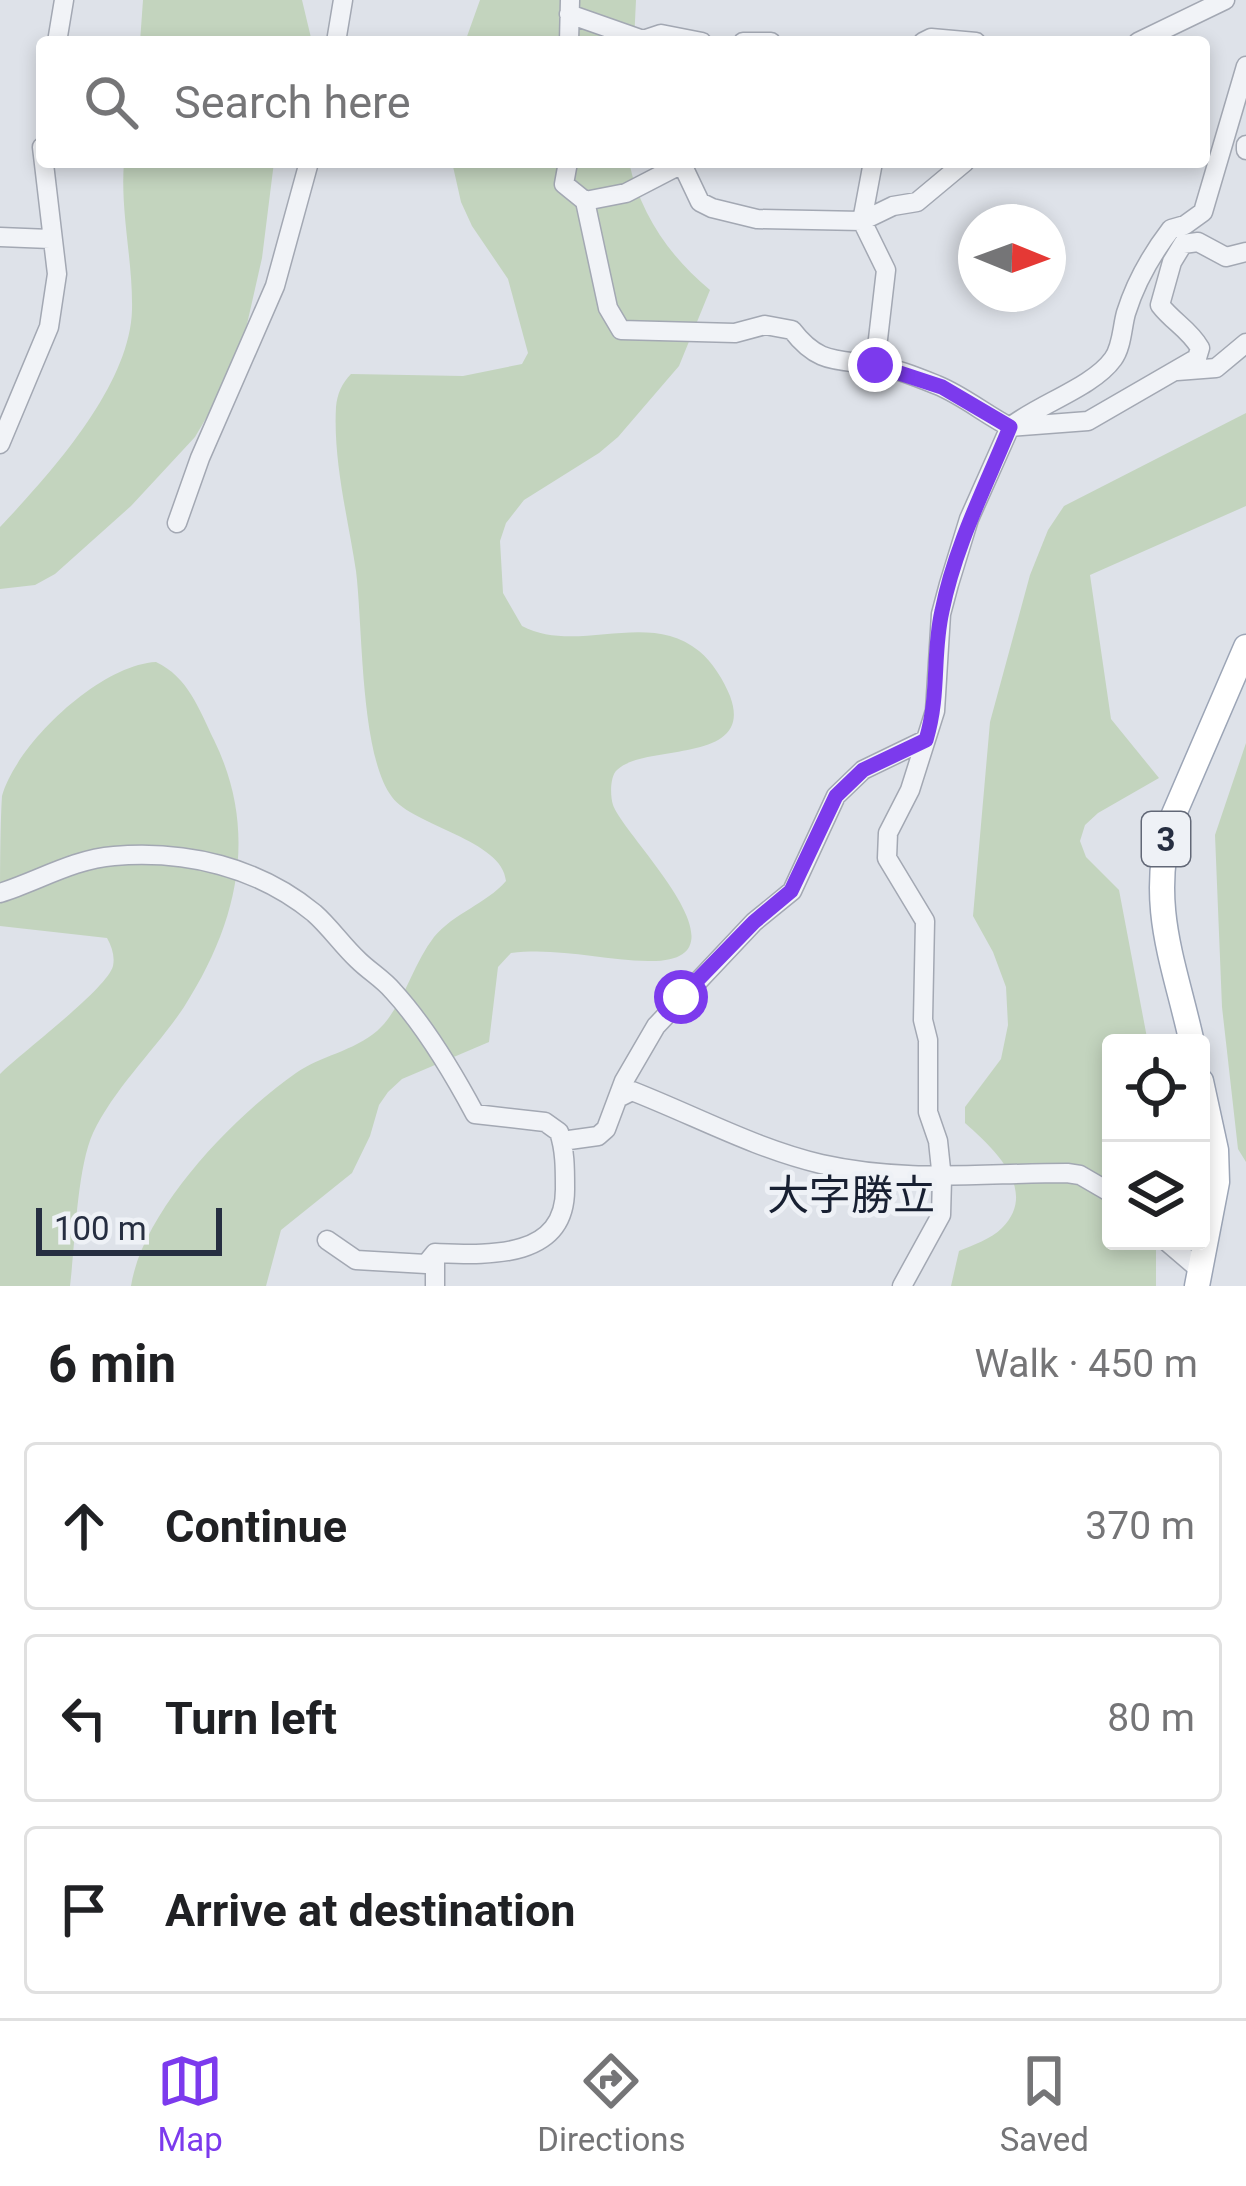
<!DOCTYPE html>
<html lang="en">
<head>
<meta charset="utf-8">
<style>
	body { margin:0; font-family:Roboto,"Noto Sans JP",sans-serif; background:#f6f6f6; color:#202124 }
	.controls { position:absolute; right:36px; bottom:36px; display:grid; overflow:hidden; border-radius:12px; box-shadow:0 6px 18px #0003 }
	.controls button { width:108px; height:108px; display:grid; place-items:center; padding:0; border:0; border-bottom:3px solid #e0e0e0; background:#fff; color:#202124; font:60px sans-serif }
	.compass { position:absolute; left:958px; top:204px; width:108px; height:108px; border-radius:50%; background:#fff; box-shadow:0 6px 18px #0003; rotate:91deg }
	.scale { position:absolute; left:36px; bottom:30px; width:186px; box-sizing:border-box; padding-left:12px; border:6px solid #262e41; border-top:0; font-size:33px; line-height:42px; white-space:nowrap; color:#262e41; -webkit-text-stroke:9px #eef1f6; paint-order:stroke }
	.stop { position:absolute; width:36px; height:36px; margin:-27px; border:9px solid #7c3aed; border-radius:50%; background:#fff }
	.stop.end { background:#7c3aed; border-color:#fff; box-shadow:0 3px 12px #0008 }
	.list { margin:0; padding:0; list-style:none }
	h2 { display:flex; justify-content:space-between; align-items:center; height:156px; margin:0; padding:0 48px; font-size:51px }
	h2 small { font-size:39px; font-weight:400; color:#757577 }
	.list li { display:grid; grid-template-columns:78px 1fr auto; gap:36px; align-items:center; box-sizing:border-box; height:168px; margin:0 24px 24px; padding:0 24px; border:3px solid #e0e0e0; border-radius:12px }
	.list b { display:block; font-size:45px; white-space:nowrap }
	.list em { font-size:39px; font-style:normal; color:#757577 }
	.icon { flex:none; width:66px; height:66px; fill:none; stroke:currentColor; stroke-width:2; stroke-linecap:round; stroke-linejoin:round }
	.map { position:relative; flex:none; width:1246px; height:1286px; overflow:hidden }
	.search { position:absolute; background:#fff; box-shadow:0 6px 18px #0003; left:36px; right:36px; top:36px; height:132px; display:flex; align-items:center; gap:30px; box-sizing:border-box; padding:0 42px; border-radius:12px; color:#757577; font-size:45px }
	.sheet { height:732px; background:#fff }
	nav { display:flex; justify-content:space-around; align-items:center; box-sizing:border-box; height:168px; border-top:3px solid #e0e0e0; background:#fff; font-size:33px; color:#757577 }
	nav a { display:grid; justify-items:center; gap:6px }
	nav .on { color:#7c3aed }
	.map>svg:first-child { display:block }
</style>
</head>
<body>
<div class="map">
<svg width="1246" height="1286" viewBox="0 0 1246 1286">
	<rect width="100%" height="100%" fill="#dee2e9"/>
	<path fill="#c3d4be" d="M143,0h159l10,42h-172z
		M480,0h156l-2,42h-169z
		M124,162h150l-12,96 -24,106 -43,73 -64,69 -76,68 -20,11 -35,4v-62c50,-53 130,-141 132,-217 1,-50 -12,-98 -8,-148z
		M452,162h177c11,52 41,95 81,128l-31,76 -61,71 -19,16 -75,47 -18,23 -6,18 3,52 19,33c55,29 126,-17 177,25 13,10 25,30 31,45 26,69 -86,47 -113,74 -7,6 -7,26 -4,35 11,32 146,158 35,156 -46,-1 -91,-14 -137,-8l-13,14 -9,75 -87,37 -14,13 -9,13 -9,31 -18,37 -71,57 -15,56h-135c12,-76 103,-170 165,-213 24,-17 58,-22 81,-42 26,-23 35,-66 57,-94 20,-24 52,-33 72,-56 -3,-41 -93,-55 -114,-84 -32,-42 -29,-169 -36,-226 -8,-53 -23,-110 -20,-164 1,-13 6,-24 15,-33l112,2 59,-12 6,-11 -20,-74 -36,-53 -11,-24z
		M1246,413v93l-156,69 21,144 48,59 -61,35 -13,12 -5,16 6,16 33,33 29,153h-37v198h45v45h-205l8,-35c14,-6 32,-12 43,-23 38,-38 -10,-81 -37,-105v-16l36,-48 7,-34 -2,-38 -13,-35 -20,-36 17,-194 40,-147 18,-45 16,-24z
		M156,662c32,15 43,47 58,78 45,92 24,183 -30,267 -28,42 -69,80 -91,126 -16,35 -18,112 -23,153h-70v-212c22,-22 107,-85 113,-108 2,-10 -1,-19 -6,-28l-107,-12c0,-34 0,-100 2,-130 15,-53 98,-131 154,-134z
		M1246,743v419l-8,-13 -16,-142 -7,-172z"/>
	<g fill="none" stroke-linecap="round" stroke-linejoin="round">
		<defs>
			<path id="minor" d="M569,14l74,26 18,-6 41,8
				M57,42l7,-42
				M336,42l7,-42
				M569,42l1,-42
				M743,42h28
				M923,42l8,-4 45,4
				M1138,42l87,-42
				M1246,145v5
				M568,162l-4,22 21,17 23,107 13,22 114,3 30,-8 27,5c26,34 44,29 82,35 21,3 43,12 63,20 25,10 48,29 73,42 29,-23 83,-40 103,-68 9,-12 9,-32 13,-46 10,-32 25,-58 45,-84l14,-4 18,-13 43,-146
				M873,162l-11,59 24,49 -11,95
				M585,201l41,-8 56,-29 18,38 12,6 45,11 105,2 31,-15 24,-4 48,-40
				M0,237l50,2
				M1177,371l39,-3 30,-25
				M0,444l49,-117 8,-53 -15,-127
				M177,523l23,-65 75,-172 34,-124
				M0,893c38,-12 74,-34 114,-37 72,-6 144,11 200,57 16,14 28,32 44,47 11,11 25,19 35,31 33,36 59,80 82,123l70,8 14,10c6,18 6,36 6,56 1,72 -77,67 -130,65l-9,11 -70,-4 -29,-20
				M618,1098l14,-7c64,25 122,57 189,73 85,19 161,9 246,9l13,2 31,18
				M562,1141l36,-5 8,-7 18,-48 32,-55 98,-104 38,-31 44,-95 27,-26 62,-30
				M1166,1241l34,29
				M435,1253v33
				M902,1286l39,-71 1,-36 -4,-38 -10,-29v-72l-5,-20 2,-99 -38,-63 1,-25 22,-43 25,-79 6,-97 8,-30 20,-65 41,-92 78,-6 109,-63 3,-10c-11,-19 -27,-26 -40,-43l12,-43 11,-18 15,-2 28,15 20,-5"/>
			<path id="major" d="M1192,1043c-18,-82 -44,-136 -21,-222l75,-174
				M1197,1286l20,-104 -1,-32 -15,-69"/>
		</defs>
		<use href="#minor" stroke="#a3a8b3" stroke-width="21"/>
		<use href="#major" stroke="#9ca5b6" stroke-width="27"/>
		<use href="#minor" stroke="#f1f3f7" stroke-width="18"/>
		<use href="#major" stroke="#fff" stroke-width="24"/>
	</g>
	<g fill="none" stroke-linecap="round" stroke-linejoin="round">
		<path stroke="#7c3aed" stroke-width="15" d="M681,997l73,-75 37,-31 45,-95 27,-26 63,-30c14,-47 6,-85 16,-129 13,-65 43,-123 68,-184l-68,-40 -67,-22"/>
	</g>
	<g text-anchor="middle" dominant-baseline="central" stroke-width="10" stroke-linejoin="round" paint-order="stroke">
		<rect fill="#eef1f6" stroke="#626877" stroke-width="3" x="1142" y="812" width="48" height="54" rx="9"/>
		<g font-size="33" font-weight="bold" fill="#262e41">
			<text x="1166" y="839">3</text>
		</g>
		<g font-size="42" fill="#182032" stroke="#eef1f6">
			<text x="851" y="1195">大字勝立</text>
		</g>
	</g>
</svg>
<div class="controls">
<button><svg class="icon" aria-label="locate" viewBox="0 0 24 24"><circle cx="12" cy="12" r="6"/><path d="M12 2v4M12 18v4M2 12h4M18 12h4"/></svg></button>
<button><svg class="icon" aria-label="layers" viewBox="0 0 24 24"><path d="M12 4l9 5-9 5-9-5zM3 14l9 5 9-5"/></svg></button>
</div>
<svg class="compass" viewBox="-18 -18 36 36"><path d="M0-13l5 13h-10z" fill="#e53935"/><path d="M0 13l5-13h-10z" fill="#757577"/></svg>
<div class="scale">100 m</div>
<div class="stop" style="left:681px;top:997px"></div>
<div class="stop end" style="left:875px;top:365px"></div>
<div class="search"><svg class="icon" aria-label="search" viewBox="0 0 24 24"><circle cx="10" cy="10" r="6"/><path d="M15 15l6 6"/></svg>Search here</div>
</div>
<section class="sheet">
<h2>6 min<small>Walk · 450 m</small></h2>
<ul class="list">
<li><svg class="icon" aria-label="ahead" viewBox="0 0 24 24"><path d="M12 20V5M6 11l6-6 6 6"/></svg><div><b>Continue</b></div><em>370 m</em></li>
<li><svg class="icon" aria-label="left" viewBox="0 0 24 24"><path d="M17 20v-9H6M10 6l-5 5 5 5"/></svg><div><b>Turn left</b></div><em>80 m</em></li>
<li><svg class="icon" aria-label="arrive" viewBox="0 0 24 24"><path d="M6 21V4h12l-3 4 3 4H6"/></svg><div><b>Arrive at destination</b></div></li>
</ul>
</section>
<nav>
<a class="on"><svg class="icon" aria-label="map" viewBox="0 0 24 24"><path d="M3 6l6-2 6 2 6-2v14l-6 2-6-2-6 2zM9 4v14M15 6v14"/></svg>Map</a>
<a><svg class="icon" aria-label="directions" viewBox="0 0 24 24"><path d="M12 3l9 9-9 9-9-9zM9 14v-3h6M13 9l2 2-2 2"/></svg>Directions</a>
<a><svg class="icon" aria-label="saved" viewBox="0 0 24 24"><path d="M7 4h10v16l-5-4-5 4z"/></svg>Saved</a>
</nav>
</body>
</html>
